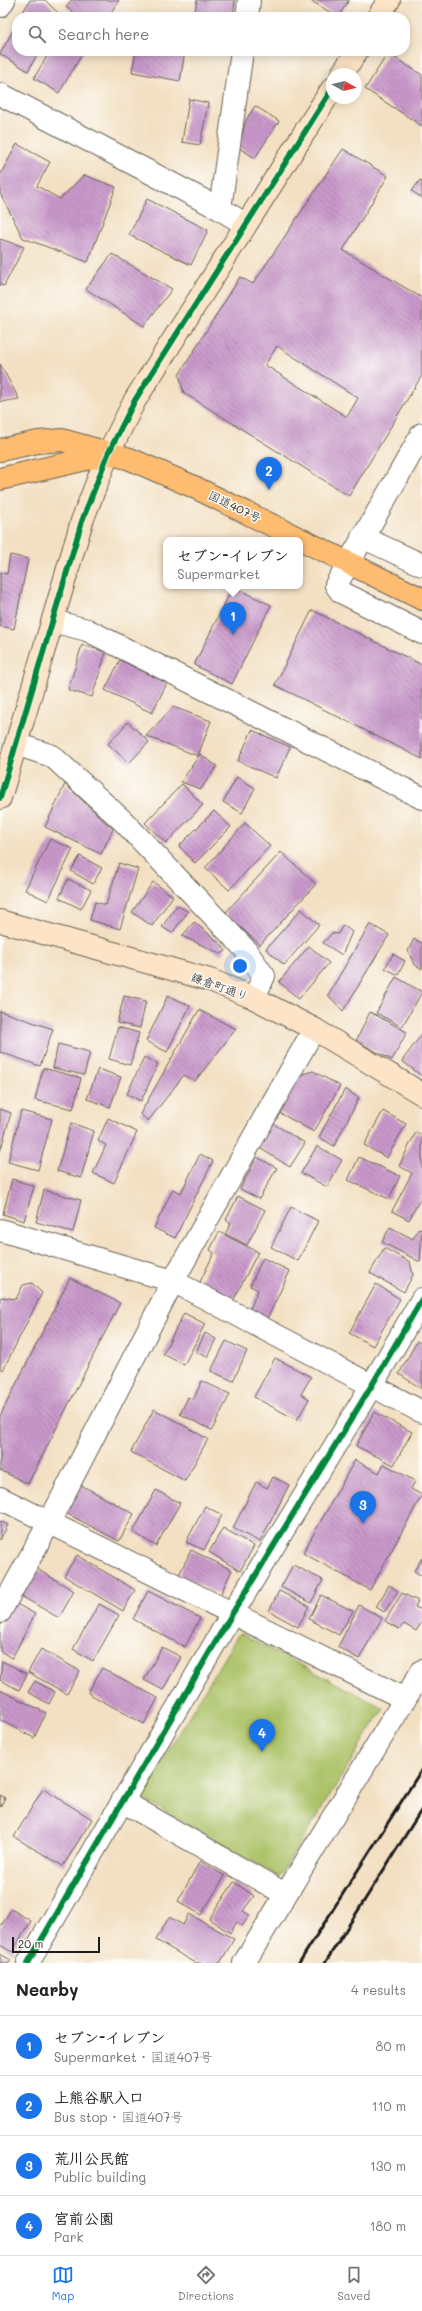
<!DOCTYPE html>
<html lang="en">
<head>
<meta charset="utf-8">
<style>
	body { margin:0; font-family:Mali,"Klee One",sans-serif; background:#f2f2f2; color:#202124 }
	.compass { position:absolute; left:326px; top:68px; width:36px; height:36px; border-radius:50%; background:#fff; box-shadow:0 2px 10px #0003; rotate:98deg }
	.scale { position:absolute; left:12px; bottom:10px; width:88px; box-sizing:border-box; padding-left:4px; border:2px solid #1c1c1c; border-top:0; font-size:11px; line-height:14px; white-space:nowrap; color:#1c1c1c; -webkit-text-stroke:3px #fdfcf7; paint-order:stroke }
	.you { position:absolute; left:240px; top:966px; width:14px; height:14px; margin:-10px; border:3px solid #fff; border-radius:50%; background:#1a73e8; box-shadow:0 0 0 6px #1a73e833 }
	.badge { display:grid; place-items:center; width:26px; height:26px; border-radius:50%; background:#1a73e8; color:#fff; font-size:13px; font-weight:700 }
	.pin { position:absolute; translate:-50% -33px; filter:drop-shadow(0 1px 2px #0008) }
	.pin::after { content:''; position:absolute; top:21px; width:14px; height:12px; background:inherit; clip-path:polygon(0 0,100% 0,50% 100%) }
	.popup { position:absolute; left:163px; top:537px; width:140px; height:52px; box-sizing:border-box; display:grid; place-content:center; border-radius:8px; background:#fff; filter:drop-shadow(0 1px 3px #0005); font-size:13px; white-space:nowrap; color:#757577 }
	.popup b { font-size:15px; color:#202124 }
	.popup::after { content:''; position:absolute; left:50%; top:100%; margin-left:-8px; border:8px solid transparent; border-top-color:#fff }
	.list { margin:0; padding:0; list-style:none }
	h2 { display:flex; justify-content:space-between; align-items:center; height:52px; margin:0; padding:0 16px; font-size:17px }
	h2 small { font-size:13px; font-weight:400; color:#757577 }
	.list li { display:grid; grid-template-columns:26px 1fr auto; gap:12px; align-items:center; box-sizing:border-box; height:60px; padding:0 16px; border-top:1px solid #e0e0e0 }
	.list b { display:block; font-size:15px; white-space:nowrap }
	.list p { margin:0; font-size:13px; white-space:nowrap; color:#757577 }
	.list em { font-size:13px; font-style:normal; color:#757577 }
	.icon { flex:none; width:22px; height:22px; fill:none; stroke:currentColor; stroke-width:2; stroke-linecap:round; stroke-linejoin:round }
	.map { position:relative; flex:none; width:422px; height:1963px; overflow:hidden }
	.search { position:absolute; background:#fff; box-shadow:0 2px 10px #0003; left:12px; right:12px; top:12px; height:44px; display:flex; align-items:center; gap:10px; box-sizing:border-box; padding:0 14px; border-radius:16px; color:#757577; font-size:15px }
	.sheet { height:292px; background:#fff }
	nav { display:flex; justify-content:space-around; align-items:center; box-sizing:border-box; height:56px; border-top:1px solid #e0e0e0; background:#fff; font-size:11px; color:#757577 }
	nav a { display:grid; justify-items:center; gap:2px }
	nav .on { color:#1a73e8 }
	.map>svg:first-child { display:block }
</style>
</head>
<body>
<div class="map">
<svg width="422" height="1963" viewBox="0 0 422 1963">
	<defs>
		<pattern id="building-back-hatch" width="6" height="6" patternUnits="userSpaceOnUse"><rect width="6" height="6" fill="#c999cb"/><path d="M-1 5l2 2M0 0l6 6M5-1l2 2" fill="none" stroke="#a27ca4"/></pattern>
	</defs>
	<rect width="100%" height="100%" fill="#fdfcf7"/>
	<filter id="ink" filterUnits="userSpaceOnUse"><feTurbulence type="fractalNoise" baseFrequency=".025" numOctaves="2"/><feDisplacementMap in="SourceGraphic" scale="8" xChannelSelector="R" yChannelSelector="G"/><feConvolveMatrix kernelMatrix="1 2 1 2 8 2 1 2 1" color-interpolation-filters="sRGB"/></filter>
	<filter id="wash" filterUnits="userSpaceOnUse"><feTurbulence type="fractalNoise" baseFrequency=".012" numOctaves="4" result="noise"/><feDisplacementMap in="SourceGraphic" scale="16" xChannelSelector="R" yChannelSelector="G"/><feGaussianBlur stdDeviation="0.9" result="paint"/><feColorMatrix in="noise" values="0 0 0 0 0 0 0 0 0 0 0 0 0 0 0 0 0 1.4 0 .05"/><feComposite in="paint" operator="in"/></filter>
	<g filter="url(#wash)">
		<rect width="100%" height="100%" fill="#f3e0c3"/>
		<path fill="#acc267" stroke="#646f42" d="M239,1633l145,75 -105,169 -139,-80z"/>
		<g id="blocks">
			<path fill="url(#building-back-hatch)" fill-rule="evenodd" d="M30,0h15l15,15 -1,2h-39z
				M71,0h48l-11,17h-28l-14,-10z
				M197,0h38l-2,17h-39z
				M310,0h39l-11,17z
				M17,23v28h22l-11,20 -28,-17z
				M50,51h34l-25,42 -25,-15z
				M136,51h49l-5,30 -48,-9z
				M388,53l34,22v51l-57,-37z
				M189,99l19,4 -8,42 -18,-3z
				M255,106l24,15 -24,37 -16,-10 7,-28z
				M17,144l33,18 -13,24 23,13 24,-24 32,12 -28,75 -65,-24 -23,-45v-18z
				M343,149l45,27 -45,74 79,48v77l-73,121 -165,-103 -5,-18 61,-98 13,7zM277,346l81,52 -11,19 -82,-52z
				M420,180l2,2v16l-10,-7z
				M147,199l61,31 -17,35 -62,-30z
				M0,239l24,8 -20,39 -4,-1z
				M112,254l60,35 -28,37 -58,-37z
				M0,364l19,35 -19,3z
				M10,555l18,4 -14,70 -14,-3v-54l7,2z
				M233,587l38,18 -39,79 -38,-19z
				M312,610l110,55v94l-147,-74z
				M82,645l24,7 -14,45 -24,-7z
				M120,660l47,23 -15,30 -47,-23z
				M173,707l38,14 -13,35 -52,-20z
				M128,722l21,20 -20,21 -21,-19z
				M252,730l38,17 -14,31 -38,-17z
				M200,754l17,12 -16,23 -20,-7z
				M237,777l18,11 -13,25 -19,-11z
				M65,784l48,45 -12,25 -56,-27z
				M182,784l21,21 -37,38 -21,-20z
				M214,811l17,16 -36,36 -16,-17z
				M245,823l25,23 -41,44 -24,-22z
				M50,839l23,10 -25,52 -23,-11z
				M281,852l35,32 -56,61 -35,-32z
				M80,856l22,12 -9,16 -22,-13z
				M119,863l19,6 -18,60 -30,-9 5,-18 11,3z
				M68,879l23,11 -10,19 -22,-11z
				M153,882l20,14 -21,30 -20,-14z
				M177,905l11,7 -16,21 -10,-6z
				M301,909l18,16 -35,40 -18,-16z
				M194,922l27,22 5,7 -5,3 -39,-18z
				M370,924l19,11 -46,76 -15,-16z
				M343,925l9,7 -10,23 -19,-12 9,-10 6,1z
				M414,939l8,4v26l-8,-5 -6,-13z
				M309,946l20,17 -30,36 -20,-17z
				M393,954l12,7 -7,14 -13,-7z
				M396,977l26,15 -20,35 -26,-14z
				M168,995l22,11 -23,46 -21,-11z
				M124,996l22,5 -6,27 -23,-5z
				M199,1010l37,19 -41,52 -11,-6 -36,46 -8,-7z
				M0,1011l53,18 -13,37 -40,-14z
				M370,1012l37,20 -15,28 -36,-19z
				M118,1027l21,6 -9,32 -21,-6z
				M422,1034v42l-20,-15z
				M58,1044l32,8 -6,23 -31,-7z
				M144,1057l14,7 -17,37 -14,-7z
				M43,1068l38,10 -8,31 -38,-9z
				M98,1069l23,8 -11,30 -23,-8z
				M313,1071l27,15 -26,46 -36,-20 21,-37z
				M345,1089l14,9 -25,48 -15,-9z
				M0,1109l11,4 -11,39z
				M21,1111l31,8 -14,51 -30,-8z
				M383,1111l23,13 -19,34 -23,-13z
				M108,1118l29,14 -23,51 -21,-10 13,-28 -8,-4z
				M71,1123l23,8 -13,47 -24,-7z
				M272,1123l33,20 -15,24 -32,-20z
				M416,1132l6,3v60l-13,25 -17,-9 20,-38 -13,-7z
				M317,1146l25,14 -15,27 -26,-14z
				M200,1154l13,7 -38,77 -21,-10 19,-39 8,4z
				M257,1157l20,11 -18,31 -19,-10z
				M359,1157l41,19 -11,23 -41,-19z
				M12,1179l22,7 -10,35 -21,-7z
				M44,1190l37,10 -8,32 -37,-10z
				M238,1196l27,14 -18,35 -22,-11 6,-11 -5,-3z
				M291,1207l27,14 -20,40 -27,-14z
				M390,1227l23,12 6,-11 3,2 -2,32 -38,-20z
				M219,1232l39,20 -26,51 -34,-17 16,-33 -4,-3z
				M384,1248l26,14 3,13 -9,17 -34,-19z
				M263,1258l27,13 -23,48 -18,-8 9,-21 -8,-4z
				M70,1278l50,25 -92,181 -28,-14v-54z
				M32,1283l10,10 -39,77 -3,-2v-69l1,-2 15,2 7,-14z
				M376,1284l24,15 -27,47 -24,-13z
				M184,1313l21,11 -21,41 -21,-11z
				M205,1333l11,6 -9,18 -11,-5z
				M226,1341l21,10 -14,30 -22,-10z
				M417,1341l5,3v45l-23,-15z
				M275,1358l36,19 -10,17 8,5 -12,21 -43,-23z
				M202,1381l28,13 -18,36 -32,-16 8,-17 5,3z
				M154,1409l54,30 -23,42 -54,-29z
				M374,1412l38,20 -18,33 -38,-19z
				M355,1460l24,13 5,-9 31,17 -4,8 11,6 -52,95 -67,-37z
				M273,1477l16,8 -29,57 -27,-14 23,-46 11,6z
				M79,1484l55,30 -15,27 -55,-29z
				M156,1490l24,13 -24,43 -23,-14z
				M205,1506l17,9 -18,35 -18,-8z
				M0,1521l8,4 -8,15z
				M223,1528l31,18 -14,25 -31,-19z
				M191,1550l41,20 -12,25 -41,-20z
				M77,1555l58,35 -12,21 -59,-35z
				M422,1558v18l-8,-5z
				M293,1565l30,15 -12,23 -30,-16z
				M32,1566l42,25 -15,27 -43,-25z
				M389,1585l9,6 -14,21 -8,-5z
				M148,1591l52,27 -15,29 -52,-28z
				M279,1591l30,15 -11,21 -29,-16z
				M402,1593l16,8 -3,6 7,3v12l-6,9 -12,-7 -5,5 -14,-8z
				M321,1595l32,16 -14,24 -30,-16z
				M13,1602l22,12 -23,44 -12,-7v-25z
				M99,1604l20,11 -26,46 -20,-12z
				M359,1605l23,13 -23,41 -21,-12z
				M162,1647l19,10 -18,33 -19,-10z
				M41,1649l39,22 -13,23 -39,-22z
				M2,1661l25,13 -8,16 -19,-10z
				M102,1668l56,30 -14,26 -56,-31z
				M35,1681l20,11 -6,12 -21,-12z
				M0,1690l46,23 -12,25 -34,-18z
				M43,1789l49,30 -29,47 -49,-29z
				M0,1795l5,3 -5,9z
				M200,1861l25,15 -24,39 -23,-14z
				M234,1882l20,14 -11,15 7,4 -8,11 -5,-4 -7,11 -21,-14z
				M11,1909l20,12 -19,31 -12,-7v-17z
				M189,1914l45,25 -14,24h-24l-40,-23 13,-23 14,8z
				M0,1954l11,6 -2,3h-9z"/>
		</g>
	</g>
	<g filter="url(#ink)">
		<use href="#blocks" fill-opacity="0" stroke="#676156" stroke-width="1"/>
		<g fill="none" stroke-linecap="round" stroke-linejoin="round">
			<defs>
				<path id="street" d="M0,6l4,-6
					M247,17l2,-17
					M0,94l220,115 25,15
					M220,209l22,-158
					M422,434l-86,151 5,7 81,41
					M362,537l60,28
					M53,621l34,9 335,168
					M16,744l36,12 71,65 121,127 20,28 -10,22
					M0,1230l173,51 249,131
					M0,1498l405,201
					M0,1612l49,-89 124,-242 141,-252
					M122,1801l163,93
					M28,1963l204,-349 140,-229 50,-86
					M244,1963l178,-292"/>
				<path id="secondary" d="M378,17l11,-17
					M342,74l15,-23
					M0,798l82,-277 26,-67 27,-54 197,-311
					M0,921l210,59 44,18 60,31 108,65"/>
				<path id="highway" d="M0,450l38,-8 24,-2 68,19 62,27 230,113
					M0,479l108,-25"/>
			</defs>
			<use href="#street" stroke="#676156" stroke-width="24"/>
			<use href="#secondary" stroke="#676156" stroke-width="24"/>
			<use href="#highway" stroke="#676156" stroke-width="24"/>
			<use href="#street" stroke="#fff" stroke-width="22"/>
			<use href="#secondary" stroke="#fee4c6" stroke-width="22"/>
			<use href="#highway" stroke="#fdbc70" stroke-width="22"/>
			<path stroke="#1c1c1c" stroke-width="3" d="M299,1963l123,-194
				M325,1963l97,-154"/>
			<defs>
				<path id="cycleway" d="M0,798l82,-277 26,-67 27,-54 197,-311
					M28,1963l204,-349 140,-229 50,-86"/>
			</defs>
			<use href="#cycleway" stroke="#fdfcf7" stroke-width="8"/>
			<use href="#cycleway" stroke="#00873e" stroke-width="6"/>
		</g>
	</g>
	<g text-anchor="middle" dominant-baseline="central" stroke-width="3" stroke-linejoin="round" paint-order="stroke">
		<g font-size="12" fill="#1c1c1c" stroke="#fdfcf7">
			<text transform="translate(235 506) rotate(26)">国道407号</text>
			<text transform="translate(220 986) rotate(20)">鎌倉町通り</text>
		</g>
	</g>
</svg>
<svg class="compass" viewBox="-18 -18 36 36"><path d="M0-13l5 13h-10z" fill="#e53935"/><path d="M0 13l5-13h-10z" fill="#757577"/></svg>
<div class="scale">20 m</div>
<div class="you"></div>
<div class="pin badge" style="left:233px;top:635px">1</div>
<div class="popup"><b>セブン-イレブン</b>Supermarket</div>
<div class="pin badge" style="left:269px;top:490px">2</div>
<div class="pin badge" style="left:363px;top:1524px">3</div>
<div class="pin badge" style="left:262px;top:1752px">4</div>
<div class="search"><svg class="icon" aria-label="search" viewBox="0 0 24 24"><circle cx="10" cy="10" r="6"/><path d="M15 15l6 6"/></svg>Search here</div>
</div>
<section class="sheet">
<h2>Nearby<small>4 results</small></h2>
<ul class="list">
<li><span class="badge">1</span><div><b>セブン-イレブン</b><p>Supermarket · 国道407号</p></div><em>80 m</em></li>
<li><span class="badge">2</span><div><b>上熊谷駅入口</b><p>Bus stop · 国道407号</p></div><em>110 m</em></li>
<li><span class="badge">3</span><div><b>荒川公民館</b><p>Public building</p></div><em>130 m</em></li>
<li><span class="badge">4</span><div><b>宮前公園</b><p>Park</p></div><em>180 m</em></li>
</ul>
</section>
<nav>
<a class="on"><svg class="icon" aria-label="map" viewBox="0 0 24 24"><path d="M3 6l6-2 6 2 6-2v14l-6 2-6-2-6 2zM9 4v14M15 6v14"/></svg>Map</a>
<a><svg class="icon" aria-label="directions" viewBox="0 0 24 24"><path d="M12 3l9 9-9 9-9-9zM9 14v-3h6M13 9l2 2-2 2"/></svg>Directions</a>
<a><svg class="icon" aria-label="saved" viewBox="0 0 24 24"><path d="M7 4h10v16l-5-4-5 4z"/></svg>Saved</a>
</nav>
</body>
</html>
